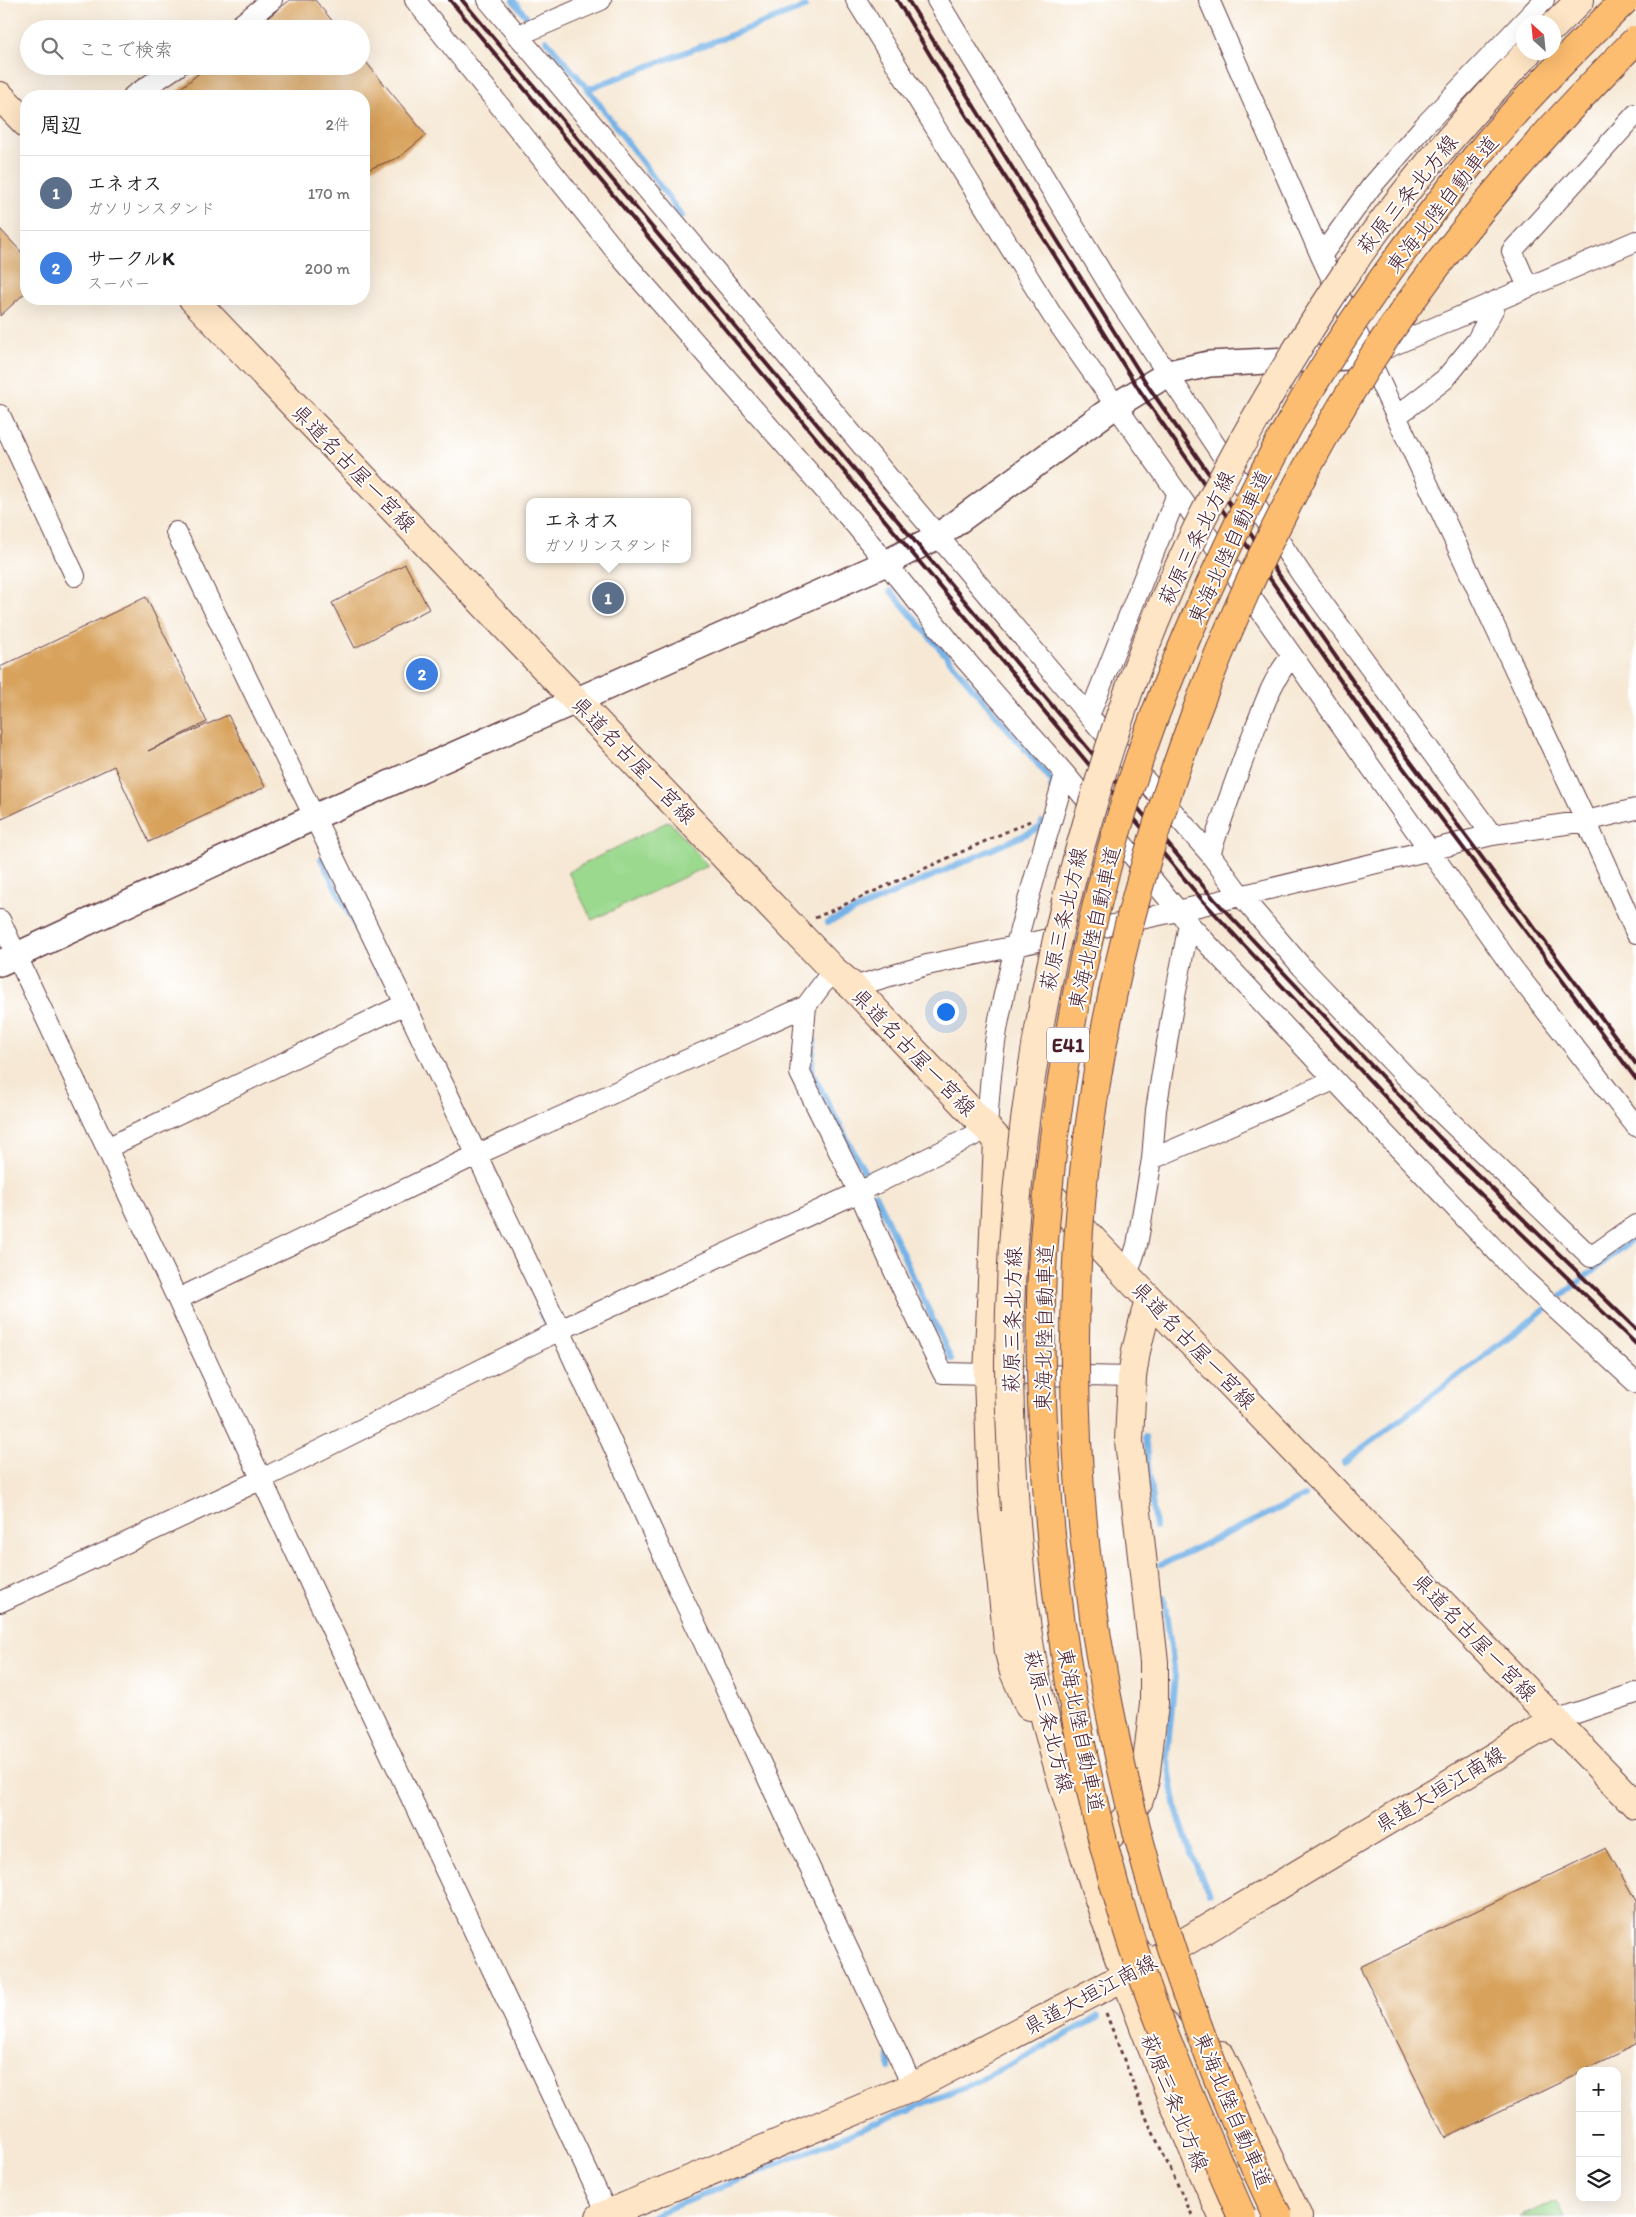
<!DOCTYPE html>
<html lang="ja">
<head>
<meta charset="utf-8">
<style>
	body { margin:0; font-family:Itim,"Klee One",sans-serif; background:#f6f6f6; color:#202124 }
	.controls { position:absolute; right:15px; bottom:15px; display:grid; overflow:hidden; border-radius:10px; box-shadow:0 5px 20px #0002 }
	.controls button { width:45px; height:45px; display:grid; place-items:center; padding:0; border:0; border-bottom:1px solid #e0e0e0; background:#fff; color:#202124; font:25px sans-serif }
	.compass { position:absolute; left:1516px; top:15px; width:45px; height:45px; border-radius:50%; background:#fff; box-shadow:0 5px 20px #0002; rotate:333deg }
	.you { position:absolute; left:945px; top:1011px; width:18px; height:18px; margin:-12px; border:4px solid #fff; border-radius:50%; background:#1a73e8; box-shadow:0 0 0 8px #1a73e833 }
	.badge { display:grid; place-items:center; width:32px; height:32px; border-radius:50%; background:#ea580c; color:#fff; font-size:16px; font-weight:700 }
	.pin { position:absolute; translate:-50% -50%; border:2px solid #fff; box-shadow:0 1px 5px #0006 }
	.popup { position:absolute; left:526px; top:498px; width:165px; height:65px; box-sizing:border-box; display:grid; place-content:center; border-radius:10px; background:#fff; filter:drop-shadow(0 1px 4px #0005); font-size:16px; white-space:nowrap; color:#757577 }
	.popup b { font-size:19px; color:#202124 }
	.popup::after { content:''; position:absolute; left:50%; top:100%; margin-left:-10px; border:10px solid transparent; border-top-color:#fff }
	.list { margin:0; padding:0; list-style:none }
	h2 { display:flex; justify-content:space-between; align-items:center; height:65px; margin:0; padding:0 20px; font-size:21px }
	h2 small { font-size:16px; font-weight:400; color:#757577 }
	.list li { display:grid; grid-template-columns:32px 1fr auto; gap:15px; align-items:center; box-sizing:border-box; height:75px; padding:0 20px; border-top:1px solid #e0e0e0 }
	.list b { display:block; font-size:19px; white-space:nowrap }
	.list p { margin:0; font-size:16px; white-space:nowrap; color:#757577 }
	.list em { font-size:16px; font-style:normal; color:#757577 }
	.icon { flex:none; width:28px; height:28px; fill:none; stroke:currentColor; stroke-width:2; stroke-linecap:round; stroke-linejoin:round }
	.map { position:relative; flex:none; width:1636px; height:2217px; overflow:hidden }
	.search { position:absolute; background:#fff; box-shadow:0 5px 20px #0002; left:20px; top:20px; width:350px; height:55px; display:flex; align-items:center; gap:12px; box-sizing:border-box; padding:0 18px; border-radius:28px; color:#757577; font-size:19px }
	.panel { position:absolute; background:#fff; box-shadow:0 5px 20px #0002; left:20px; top:90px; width:350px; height:215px; border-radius:20px }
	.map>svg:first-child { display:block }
</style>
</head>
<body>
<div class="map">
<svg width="1636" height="2217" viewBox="0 0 1636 2217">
	<rect width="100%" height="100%" fill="#fff"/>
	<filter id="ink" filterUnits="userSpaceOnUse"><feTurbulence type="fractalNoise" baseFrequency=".02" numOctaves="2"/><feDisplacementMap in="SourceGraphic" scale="10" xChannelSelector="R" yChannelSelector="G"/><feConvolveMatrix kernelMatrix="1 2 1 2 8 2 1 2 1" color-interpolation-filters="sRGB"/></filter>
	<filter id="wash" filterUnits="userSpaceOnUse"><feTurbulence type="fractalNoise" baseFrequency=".0096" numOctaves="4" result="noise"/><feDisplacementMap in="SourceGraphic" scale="20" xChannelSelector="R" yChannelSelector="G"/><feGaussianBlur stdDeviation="1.12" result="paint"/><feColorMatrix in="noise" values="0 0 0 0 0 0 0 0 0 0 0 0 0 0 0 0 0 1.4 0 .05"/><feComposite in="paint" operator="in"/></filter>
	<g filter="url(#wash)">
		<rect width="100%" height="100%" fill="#f6e8d4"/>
		<path fill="#9bd98f" stroke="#727c5d" d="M669,821l39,45 -116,54 -24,-48z
			M1556,2201l8,16h-45z"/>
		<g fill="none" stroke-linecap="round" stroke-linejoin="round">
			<path stroke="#74b2e7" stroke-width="6" d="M513,0l14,17
				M546,40l42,49
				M682,216l-94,-127 217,-82
				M891,591l162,191 -2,6
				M321,859l59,115
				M827,923l213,-95 2,-6
				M814,1040l-3,31 56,106
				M875,1194l76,165
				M1562,1295l74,-58
				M540,1312l7,14
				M1145,1437l10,90
				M1344,1462l203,-154
				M1161,1565l144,-69
				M1164,1598l11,78 -8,80 9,52 15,46 18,39
				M889,2068l1,-16
				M651,2216l318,-131 60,-30 69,-38"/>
		</g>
		<g id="blocks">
			<path fill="#d8a25b" d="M290,0h25l24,29h-85z
				M361,56l65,79 -26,22 -36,14v-75h-193l37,-30h153z
				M0,229l26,28v35l-26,24z
				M405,564l24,45 -74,39 -23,-45z
				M146,597l61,125 -59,29 80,-36 37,72 -116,55 -35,-76 -112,53 -2,-3v-149z
				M1606,1848l30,53v144l-56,26v2l-135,65 -85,-171z"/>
		</g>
	</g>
	<g filter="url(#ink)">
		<use href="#blocks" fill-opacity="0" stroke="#643d44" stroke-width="1"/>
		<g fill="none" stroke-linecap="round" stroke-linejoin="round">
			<defs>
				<path id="minor" d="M415,0l208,260 234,267 98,121 110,126 124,150 181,194 150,158 116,107
					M488,0l601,716 88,-222
					M856,0l196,315 462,655 122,156
					M937,0l180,298 185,277 190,260
					M1209,0l112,256 265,565 50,112
					M235,29l37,-29
					M517,36l84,-36
					M133,96l45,-30
					M1321,256l50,-69 53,-61 120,-126
					M1528,287l-16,-36 124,-137
					M1375,353l261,-112
					M0,415l75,161
					M1397,416l48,-37 32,-39 21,-40
					M176,532l229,472 155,326 121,264 232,493
					M1089,716l121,138 31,42 61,71 130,137 159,153 45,-32
					M1210,854c14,-42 28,-82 44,-123 10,-26 19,-53 37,-74
					M0,920l355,759 254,538
					M853,987l74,-22 251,-54 314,-76 94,-14 50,-12
					M806,1006l-6,67 59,119 35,79 49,102 189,4
					M107,1148l298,-144
					M1152,1159l182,-79
					M1127,1276l10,-31 15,-86 4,-49 16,-98 17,-88
					M178,1299l298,-144 330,-149 27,-36
					M0,1602l262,-123 298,-149 299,-138 128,-63c2,-37 5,-74 12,-110 16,-83 43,-164 66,-245
					M1555,1720l81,-27"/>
				<path id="tertiary" d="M0,963l314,-146 572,-254 52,-27 177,-130 54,-33 40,-9 159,-8"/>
				<path id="secondary" d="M1554,26l26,-26
					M0,96l26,27
					M1357,257c51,-73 110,-140 171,-205
					M193,299l640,671 20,17 274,289 509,529
					M998,1140l-10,235 4,118 17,159 5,20 15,34
					M1015,1510c4,51 8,103 18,154 12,63 31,124 50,186 39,125 86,248 140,367
					M1090,1857l37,-40 12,-17 6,-20 9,-76v-42l-25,-221 3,-64 4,-26 13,-52
					M1135,1950l59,64
					M1221,2056l77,161
					M600,2217l313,-130 235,-123 407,-244"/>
			</defs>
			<use href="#minor" stroke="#643d44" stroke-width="22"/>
			<use href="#tertiary" stroke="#643d44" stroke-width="28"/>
			<use href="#secondary" stroke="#643d44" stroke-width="30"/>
			<path stroke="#643d44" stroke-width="3" stroke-dasharray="4 4" stroke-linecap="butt" d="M815,918l215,-97
				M1106,2013l42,109 45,95"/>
			<use href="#minor" stroke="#fff" stroke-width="20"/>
			<use href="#tertiary" stroke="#fff" stroke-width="25"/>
			<use href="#secondary" stroke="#fee5c5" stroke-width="28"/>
			<path stroke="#4a1f2b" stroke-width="4" d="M450,0l753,901 226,243 207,200
				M462,0l752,899 225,238 197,192
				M897,0l64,107 179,284 232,335 264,353
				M908,0l240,386 233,336 255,342"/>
			<defs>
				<path id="secondary-bridge" d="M1015,1510c-3,-49 -6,-98 -6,-147 1,-194 30,-385 87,-570 21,-72 46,-144 77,-213 50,-113 115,-221 184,-323"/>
				<path id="motorway-bridge" d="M1242,2217c-42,-96 -85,-192 -116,-292 -43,-143 -69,-292 -79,-440 -6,-77 -9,-154 -4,-230 11,-168 43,-338 97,-498 16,-49 37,-98 58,-146 25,-55 50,-110 79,-164 55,-102 125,-199 198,-289 46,-56 98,-107 150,-158
					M1278,2217c-142,-300 -217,-621 -201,-954 9,-185 52,-370 116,-543 45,-121 103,-243 172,-351 76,-120 171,-229 271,-329"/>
			</defs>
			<use href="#secondary-bridge" stroke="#643d44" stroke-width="30" stroke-linecap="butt"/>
			<use href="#motorway-bridge" stroke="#643d44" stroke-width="30" stroke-linecap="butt"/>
			<use href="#secondary-bridge" stroke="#fee5c5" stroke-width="28"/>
			<use href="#motorway-bridge" stroke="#fcbd6f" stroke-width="28"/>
		</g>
	</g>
	<g text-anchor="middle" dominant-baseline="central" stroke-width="4" stroke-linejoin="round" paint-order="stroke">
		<rect fill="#fff" stroke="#80626b" stroke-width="1" x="1047" y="1027.5" width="42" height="35" rx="4"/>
		<g font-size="20" font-weight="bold" fill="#4a1f2b">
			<text x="1068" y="1045">E41</text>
		</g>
		<g font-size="21" fill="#4a1f2b" stroke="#fff">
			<text transform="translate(1407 194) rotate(-51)">萩原三条北方線</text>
			<text transform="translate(1442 204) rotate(-52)">東海北陸自動車道</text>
			<text transform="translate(354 468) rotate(46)">県道名古屋一宮線</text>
			<text transform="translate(1196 538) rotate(-64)">萩原三条北方線</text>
			<text transform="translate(1229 547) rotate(-65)">東海北陸自動車道</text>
			<text transform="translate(634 760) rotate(46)">県道名古屋一宮線</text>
			<text transform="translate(1063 919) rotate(-77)">萩原三条北方線</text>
			<text transform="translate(1094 928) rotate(-77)">東海北陸自動車道</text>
			<text transform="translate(914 1052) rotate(46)">県道名古屋一宮線</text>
			<text transform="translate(1012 1320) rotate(-89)">萩原三条北方線</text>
			<text transform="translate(1044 1328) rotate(-89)">東海北陸自動車道</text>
			<text transform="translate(1194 1345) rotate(46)">県道名古屋一宮線</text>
			<text transform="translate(1475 1637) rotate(46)">県道名古屋一宮線</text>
			<text transform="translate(1049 1721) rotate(76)">萩原三条北方線</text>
			<text transform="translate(1081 1730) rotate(79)">東海北陸自動車道</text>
			<text transform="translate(1440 1789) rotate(-31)">県道大垣江南線</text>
			<text transform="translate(1090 1994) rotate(-28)">県道大垣江南線</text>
			<text transform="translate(1175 2102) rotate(68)">萩原三条北方線</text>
			<text transform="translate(1233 2110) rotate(67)">東海北陸自動車道</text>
		</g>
	</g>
</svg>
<div class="controls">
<button>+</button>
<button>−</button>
<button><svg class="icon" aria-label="layers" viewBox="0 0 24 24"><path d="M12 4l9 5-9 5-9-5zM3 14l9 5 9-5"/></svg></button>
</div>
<svg class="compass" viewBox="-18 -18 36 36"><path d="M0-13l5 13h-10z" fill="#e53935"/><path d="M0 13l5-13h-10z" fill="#757577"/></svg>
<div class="you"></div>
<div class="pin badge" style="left:608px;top:598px;background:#5c6f8a">1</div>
<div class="popup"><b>エネオス</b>ガソリンスタンド</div>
<div class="pin badge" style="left:422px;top:674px;background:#3f7fe0">2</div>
<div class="search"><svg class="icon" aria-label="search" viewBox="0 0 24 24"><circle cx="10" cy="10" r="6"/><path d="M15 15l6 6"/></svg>ここで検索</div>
<section class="panel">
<h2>周辺<small>2件</small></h2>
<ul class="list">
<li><span class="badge" style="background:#5c6f8a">1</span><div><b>エネオス</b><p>ガソリンスタンド</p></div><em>170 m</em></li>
<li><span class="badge" style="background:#3f7fe0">2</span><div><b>サークルK</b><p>スーパー</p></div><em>200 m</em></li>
</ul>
</section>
</div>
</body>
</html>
